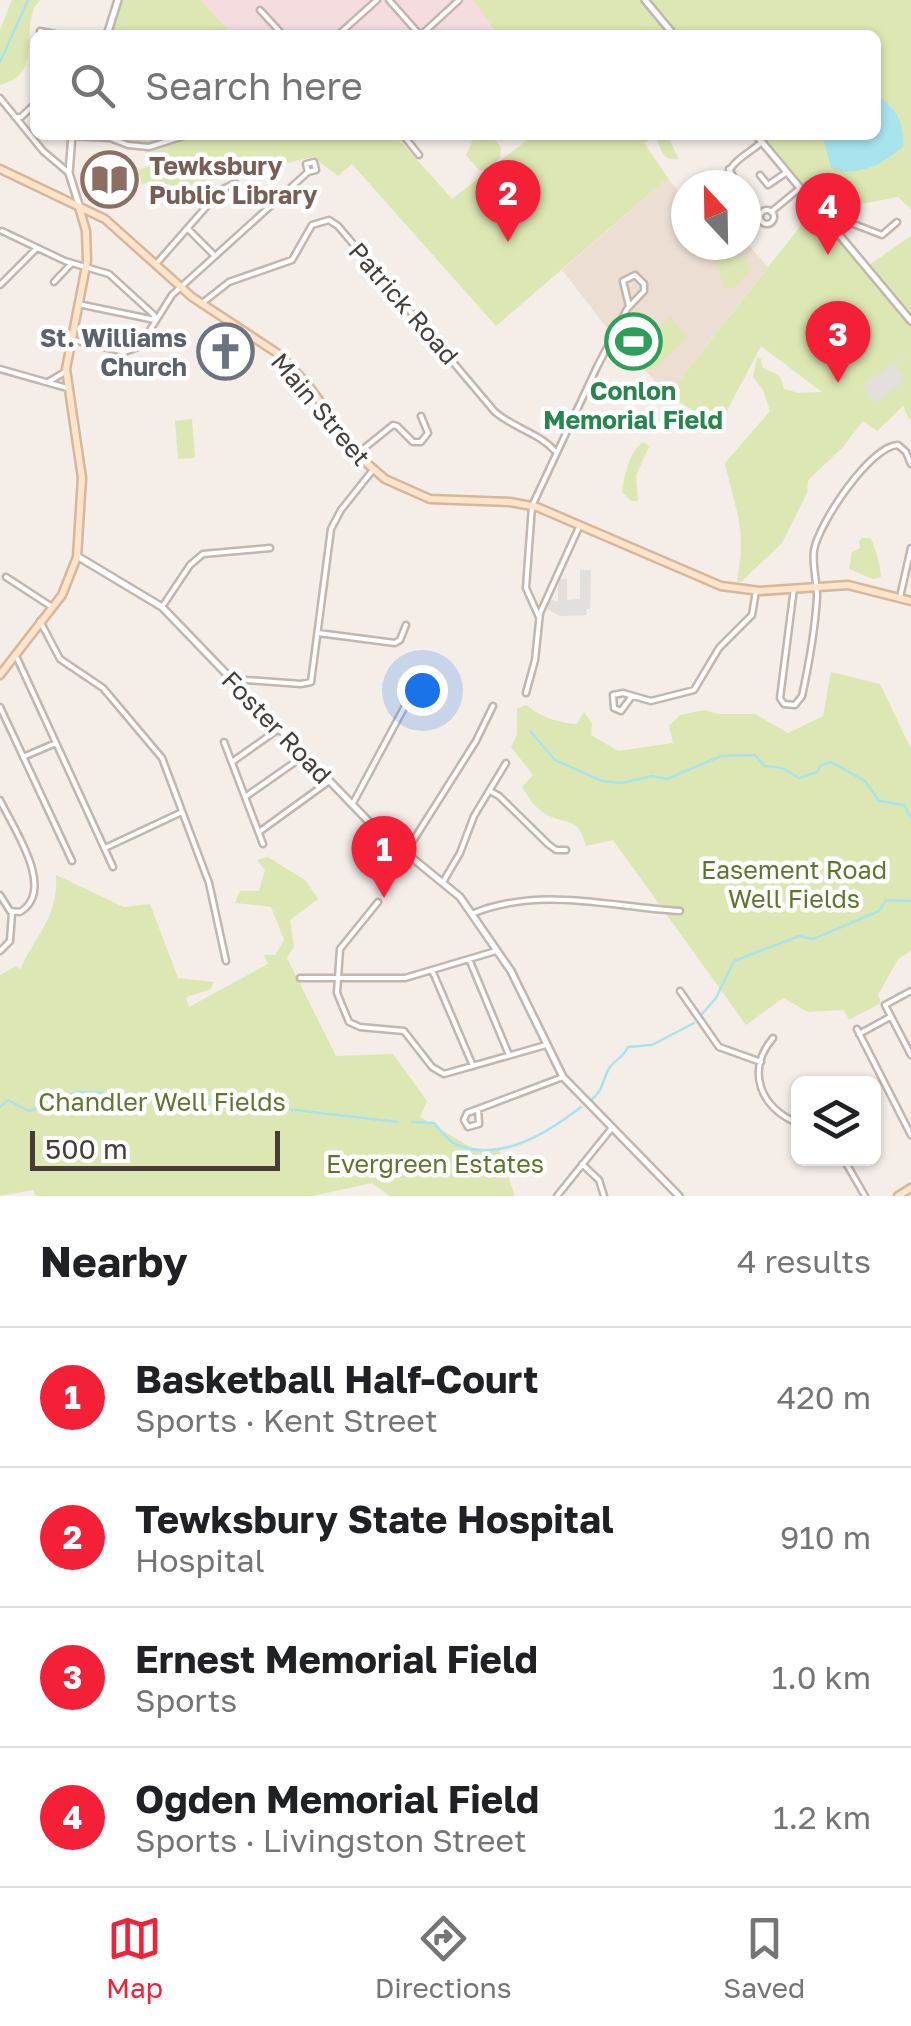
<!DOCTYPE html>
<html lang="en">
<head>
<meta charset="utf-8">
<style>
	body { margin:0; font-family:"Golos Text",sans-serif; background:#f2f2f2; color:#202124 }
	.controls { position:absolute; right:30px; bottom:30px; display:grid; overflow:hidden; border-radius:15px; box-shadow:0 2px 8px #0004 }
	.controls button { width:90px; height:90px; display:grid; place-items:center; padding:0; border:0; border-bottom:2px solid #e0e0e0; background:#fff; color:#202124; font:50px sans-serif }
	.compass { position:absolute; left:671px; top:170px; width:90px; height:90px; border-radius:50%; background:#fff; box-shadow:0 2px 8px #0004; rotate:338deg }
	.scale { position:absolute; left:30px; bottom:25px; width:250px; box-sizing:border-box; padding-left:10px; border:5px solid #473d37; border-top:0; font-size:28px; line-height:35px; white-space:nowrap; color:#473d37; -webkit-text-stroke:8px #fff; paint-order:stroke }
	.you { position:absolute; left:422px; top:690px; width:35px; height:35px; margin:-25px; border:8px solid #fff; border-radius:50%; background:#1a73e8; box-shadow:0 0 0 15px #1a73e833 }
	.badge { display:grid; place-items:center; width:65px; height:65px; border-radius:50%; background:#f32038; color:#fff; font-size:32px; font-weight:700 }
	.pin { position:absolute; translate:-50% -82px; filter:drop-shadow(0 2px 5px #0008) }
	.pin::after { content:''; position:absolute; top:52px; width:35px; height:30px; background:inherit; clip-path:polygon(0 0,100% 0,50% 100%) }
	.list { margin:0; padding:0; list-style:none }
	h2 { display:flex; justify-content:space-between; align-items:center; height:130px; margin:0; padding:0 40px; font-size:42px }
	h2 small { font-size:32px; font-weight:400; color:#757577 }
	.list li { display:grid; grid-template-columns:65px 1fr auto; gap:30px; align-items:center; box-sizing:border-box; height:140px; padding:0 40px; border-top:2px solid #e0e0e0 }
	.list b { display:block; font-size:38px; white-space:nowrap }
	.list p { margin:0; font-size:32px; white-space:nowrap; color:#757577 }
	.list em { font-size:32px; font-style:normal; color:#757577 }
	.icon { flex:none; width:55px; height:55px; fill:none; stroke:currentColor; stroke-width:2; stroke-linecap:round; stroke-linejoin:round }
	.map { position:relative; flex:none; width:911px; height:1196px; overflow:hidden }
	.search { position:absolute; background:#fff; box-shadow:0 2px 8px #0004; left:30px; right:30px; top:30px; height:110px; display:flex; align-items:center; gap:25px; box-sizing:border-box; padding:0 35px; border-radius:15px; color:#757577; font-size:38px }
	.sheet { height:690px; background:#fff }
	nav { display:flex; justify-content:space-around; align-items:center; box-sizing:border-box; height:140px; border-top:2px solid #e0e0e0; background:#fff; font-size:28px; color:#757577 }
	nav a { display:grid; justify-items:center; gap:5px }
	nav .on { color:#f32038 }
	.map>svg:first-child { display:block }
</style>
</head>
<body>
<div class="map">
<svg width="911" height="1196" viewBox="0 0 911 1196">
	<rect width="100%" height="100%" fill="#f4ede8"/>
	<path fill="#ecded3" d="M668,178l18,24v43h31l6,7 11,-7h12v-3l22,25 -100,128 -53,-57 -53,-68z"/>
	<path fill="#f4dcdf" d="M122,0h519l28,35h-559z"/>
	<path fill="#dde7b3" d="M12,0h28c-24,25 8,73 -40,85v-55z
		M122,0h78l33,35h-123z
		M473,0h168l28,35h-171z
		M649,0h262v209l-13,-12 -37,7 -31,15 -70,-84h116v-100h-199z
		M76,135h289l3,3 4,-3h23l57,64 81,-64h134l12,24c-18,2 -18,-10 -23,-24l-12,8 24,35 -172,148 -144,-162 -14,12 -25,-19 -157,36 -3,-11 -11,2 -4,-14 12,-4 -4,-16 -37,-10 -35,-1z
		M475,135h17l9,13 -1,10 -15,13 -6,-1 -13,-15z
		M813,210l98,115v98l-8,-17 -26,25 -14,-10 -21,27 -34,32 -1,13 -25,50 -41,39 -4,-1c10,-55 -1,-67 -12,-118l45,-52 -7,-21 -10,-13 4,-20 4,2 1,8c11,8 18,2 22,22l14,4 24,-1 -61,-46 -42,80 -51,-31z
		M911,236v81l-42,-52z
		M747,256l2,16 -13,14 -11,4 -10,-29z
		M670,317l18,21 -37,33 -31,-31 18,-16 8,14z
		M192,419l3,39 -17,1 -3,-38z
		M644,442l5,5 -13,28 2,26h-7l-9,-9c2,-16 8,-43 22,-50z
		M862,538h9c5,14 9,24 10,39l-8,2 -24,-10 3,-17 8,-4 -1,-7z
		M831,672l49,12 31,65v202l-13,8 -20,36 3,8 -32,17 -5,-10 -36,2 -25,-14 -37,27 -133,-185 -27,6c-8,-32 -21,-20 -42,-33 -10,-6 -16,-17 -22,-26l11,-12 -22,-28 6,-12v-26l9,-4c15,12 32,18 51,19l7,-12 8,11 -1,12 27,16 55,-8 -4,-17 11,-11 25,-5 13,4h37l33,19 35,-17z
		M268,857l38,24 12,18 -28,21 4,26 -7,12 49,98 57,-2 34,47 -7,16 57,34 22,-1 16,46h-125l-18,-13 -59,13h-277l-3,-6 -33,6v-221l17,-9 3,4c16,-36 39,-54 36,-95l68,32 26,-3 28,74 35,4 -2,7 -25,8 3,10 79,-43 -4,-9h11l9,-15 -13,-33 -36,-4 5,-12h19l6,-21 -8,-10z"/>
	<path fill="#e2dfdd" d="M911,350l-17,16 11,14 -29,23 -14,-18z
		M580,570h11l-1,39h-4l1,6 -27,1 -13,-7 4,-9 7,2v-22l9,-2v22l13,-1z"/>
	<path fill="#a7e4ee" d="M876,94c21,16 28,27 27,52 -17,17 -48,33 -72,22l-8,-30 53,-3z"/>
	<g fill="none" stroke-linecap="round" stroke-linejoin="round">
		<path stroke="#a7e4ee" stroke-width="2.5" d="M0,62l28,-62
			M530,731l25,29 47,21 20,2 30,-7 15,3 54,-23 34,-1 10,11 17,2 17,10 18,-6 4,-7 10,-3 34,19 14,20 25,4 7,13
			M702,1014l14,-16 18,-37 65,-25 14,3 66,-28 7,-11 25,1
			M592,1099c12,-9 10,-20 18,-32 6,-8 13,-9 18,-20l24,-2 42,-22
			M0,1107l8,-7 21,11 49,-19 97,4 223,26
			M412,1122l22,1c6,7 14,18 23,22 44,17 89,-11 124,-38"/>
		<defs>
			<path id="minor" d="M389,0l31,35
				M260,10l23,25
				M40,31l19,4
				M338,35l39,-35
				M421,35l38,-35
				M0,98l43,53 26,22
				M15,117h6l14,-13
				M403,135l16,20
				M72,136l38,2 18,7 21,2 38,-12
				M729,169l5,9 -2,4 -6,-4c6,-18 22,-24 36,-36
				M760,175l8,10 19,-13
				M760 217a7 7 0 1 1 14 0a7 7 0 1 1-14 0Z
				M771,212l29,-24
				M834,228l17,-5 31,12 15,-13
				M188,229l25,25
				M2,231l63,30 44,13 45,41 1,5
				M156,264l65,-74 14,-7
				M54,282l17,-18
				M0,285l36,-36
				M78,304l77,16
				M201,304l28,-22 63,-22 20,-35 17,-5 9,6 157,186c19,16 44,21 60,39
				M74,340l51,12 15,-6 32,-51 136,-123 8,-2 -2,-8 -8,2 2,8
				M0,369l67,19
				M48,382l17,-10
				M357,454l36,-29 4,1 16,16h8l7,-9 -7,-17
				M6,577l46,30
				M794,588l-14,110 4,6 11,1 7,-9c7,-32 13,-66 15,-99 0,-16 -5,-32 -3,-47 5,-27 56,-104 84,-105l8,7 5,12
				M900,597l11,-49
				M162,607l28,-42 13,-11 67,-6
				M539,617l-13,-29 6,-82 65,-139 30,-58 17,-18v-7l-9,-9 -12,6 6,25
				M40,621l20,38 43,29 59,70 47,125 17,78
				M318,633l77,10 5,-3 6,-15
				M17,658l96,209
				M232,679l69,5 10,-2 20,-153 10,-19 31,-39
				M526,693l9,-33 5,-47 40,-88
				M632,696l-11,15 -7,-3 -1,-13 10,-2 28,8 43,-11 25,-42 33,-33 4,-24
				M0,707l72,154
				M224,742l39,102
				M23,757l33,-14
				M232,762l48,-34
				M490,791l9,5 49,48 8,6h10
				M245,797l60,-42
				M0,800c13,28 57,90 20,112l-10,-1 -10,-16
				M352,805l61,-114
				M259,832l69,-50
				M105,848l77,-36
				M406,852l70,-111 17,-35
				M443,882l17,-29 14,-37 32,-53
				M378,902l-38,47 -3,44 12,29 11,5 44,4 28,36 12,7 102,-29
				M474,913c68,-27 136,-6 206,-2
				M0,951l10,-10 2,-29
				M469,959l40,96
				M432,970l41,96
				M300,978h105l91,-27
				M680,991l39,56 42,15
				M911,991l-26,14 26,50
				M857,1029l54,106
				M859,1034l31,-17
				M773,1038c-28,33 -12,71 25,85
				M478,1109l1,15 -11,3 -4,-7 3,-7 11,-4 85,-32
				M843,1158l22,38
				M582,1164l17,16 5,16
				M557,1196l54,-67"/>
			<path id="tertiary" d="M645,0l29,35
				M107,35l11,-35
				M72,135l-3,38 10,32
				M756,135l155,186
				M77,556l85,51 211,219 87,71 51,74 52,106 116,119"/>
			<path id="secondary" d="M0,169l105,50 87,78 88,58 28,30 54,74 23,20 45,20 80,3 27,5 184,79 39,5 88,-6 63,16
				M0,675l62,-80 15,-38 5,-79 -16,-109 21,-108 -1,-30 -7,-24
				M898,1196l13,-8"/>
		</defs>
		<use href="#minor" stroke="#c2b6ae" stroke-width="9"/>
		<use href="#tertiary" stroke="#c2b6ae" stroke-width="10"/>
		<use href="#secondary" stroke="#d5b79c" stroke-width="11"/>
		<use href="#minor" stroke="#fff" stroke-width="4"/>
		<use href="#tertiary" stroke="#fff" stroke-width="5"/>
		<use href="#secondary" stroke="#fde3c9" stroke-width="6"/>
	</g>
	<defs>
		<symbol id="library-ring" viewBox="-11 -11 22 22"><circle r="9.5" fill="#fff" stroke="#8d6e63" stroke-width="1.5"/><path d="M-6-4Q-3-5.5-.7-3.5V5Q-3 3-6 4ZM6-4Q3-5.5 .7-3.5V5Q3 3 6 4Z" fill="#8d6e63"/></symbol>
		<symbol id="stadium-ring" viewBox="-11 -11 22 22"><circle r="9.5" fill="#fff" stroke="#2e9e5b" stroke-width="1.5"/><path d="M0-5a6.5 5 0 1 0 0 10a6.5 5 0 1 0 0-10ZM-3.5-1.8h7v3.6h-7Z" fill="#2e9e5b"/></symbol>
		<symbol id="church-ring" viewBox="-11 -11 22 22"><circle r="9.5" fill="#fff" stroke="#6b7280" stroke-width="1.5"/><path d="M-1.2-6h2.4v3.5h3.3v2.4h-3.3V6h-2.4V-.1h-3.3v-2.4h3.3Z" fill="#6b7280"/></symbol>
	</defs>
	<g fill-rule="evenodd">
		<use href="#library-ring" x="78" y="148" width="63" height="63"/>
		<use href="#stadium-ring" x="602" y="310" width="63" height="63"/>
		<use href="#church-ring" x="194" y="320" width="63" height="63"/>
	</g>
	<g text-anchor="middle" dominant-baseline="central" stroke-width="9" stroke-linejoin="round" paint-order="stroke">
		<g font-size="25" font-weight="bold" fill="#785e54" stroke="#fff" text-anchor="start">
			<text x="149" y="165">Tewksbury<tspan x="149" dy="29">Public Library</tspan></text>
		</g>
		<g font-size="25" fill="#473d37" stroke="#fff">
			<text transform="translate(404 303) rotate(49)">Patrick Road</text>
			<text transform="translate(321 409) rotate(50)">Main Street</text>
			<text transform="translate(277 727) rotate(46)">Foster Road</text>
		</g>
		<g font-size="25" font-weight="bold" fill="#5b616d" stroke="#fff" text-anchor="end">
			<text x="187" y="337">St. Williams<tspan x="187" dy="29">Church</tspan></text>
		</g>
		<g font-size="25" font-weight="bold" fill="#27864d" stroke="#fff">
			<text x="633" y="390">Conlon<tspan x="633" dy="29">Memorial Field</tspan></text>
		</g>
		<g font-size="25" fill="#5c772c" stroke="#fff">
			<text x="794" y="869">Easement Road<tspan x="794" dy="29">Well Fields</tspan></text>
			<text x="162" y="1101">Chandler Well Fields</text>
			<text x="435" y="1163">Evergreen Estates</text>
		</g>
	</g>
</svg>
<div class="controls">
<button><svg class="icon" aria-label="layers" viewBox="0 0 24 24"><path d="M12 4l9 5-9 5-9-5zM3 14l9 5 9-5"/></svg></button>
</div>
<svg class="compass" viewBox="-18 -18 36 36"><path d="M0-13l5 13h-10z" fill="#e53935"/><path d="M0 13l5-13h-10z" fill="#757577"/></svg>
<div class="scale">500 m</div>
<div class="you"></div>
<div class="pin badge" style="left:384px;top:898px">1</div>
<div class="pin badge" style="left:508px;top:242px">2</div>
<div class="pin badge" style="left:838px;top:383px">3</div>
<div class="pin badge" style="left:828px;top:255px">4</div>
<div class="search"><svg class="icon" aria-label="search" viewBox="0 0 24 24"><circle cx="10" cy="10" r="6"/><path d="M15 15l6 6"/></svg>Search here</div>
</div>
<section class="sheet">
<h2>Nearby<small>4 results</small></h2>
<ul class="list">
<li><span class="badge">1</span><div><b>Basketball Half-Court</b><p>Sports · Kent Street</p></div><em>420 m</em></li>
<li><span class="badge">2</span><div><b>Tewksbury State Hospital</b><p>Hospital</p></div><em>910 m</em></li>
<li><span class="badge">3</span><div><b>Ernest Memorial Field</b><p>Sports</p></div><em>1.0 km</em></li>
<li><span class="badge">4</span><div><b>Ogden Memorial Field</b><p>Sports · Livingston Street</p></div><em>1.2 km</em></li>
</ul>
</section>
<nav>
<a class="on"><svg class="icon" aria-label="map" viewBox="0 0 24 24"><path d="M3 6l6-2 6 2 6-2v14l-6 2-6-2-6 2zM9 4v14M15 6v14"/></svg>Map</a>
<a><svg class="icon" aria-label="directions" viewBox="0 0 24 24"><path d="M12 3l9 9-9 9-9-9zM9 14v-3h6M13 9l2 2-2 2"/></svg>Directions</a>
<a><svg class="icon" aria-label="saved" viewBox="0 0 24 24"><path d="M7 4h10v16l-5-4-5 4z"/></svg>Saved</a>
</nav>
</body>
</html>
